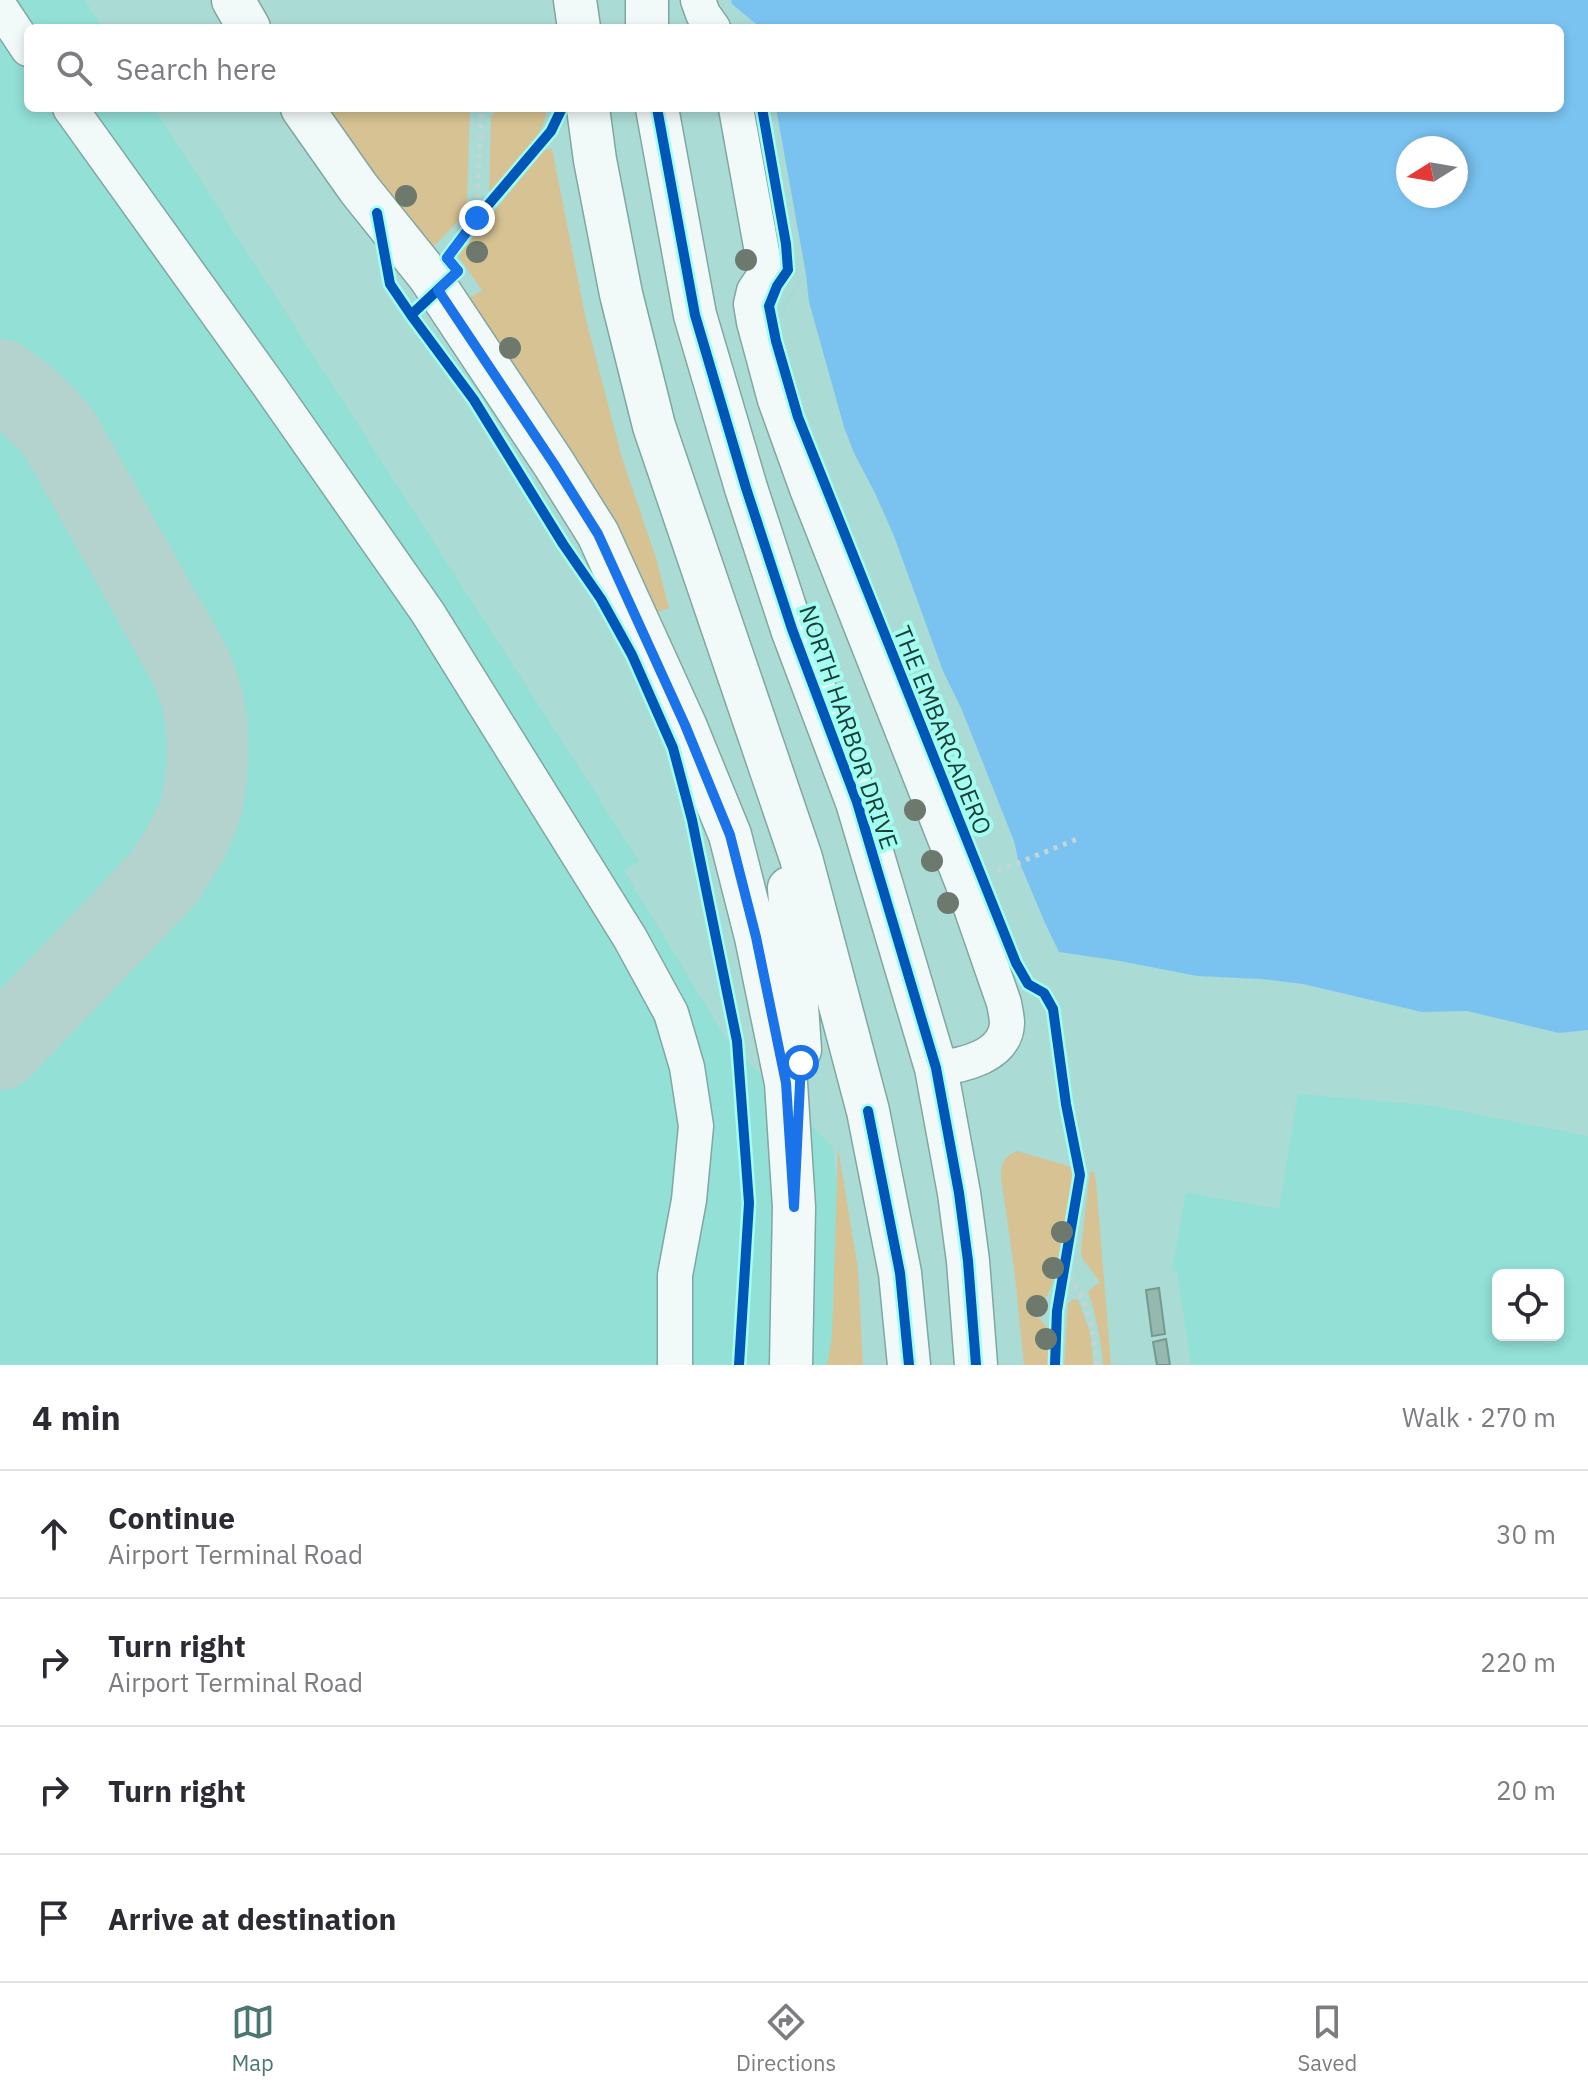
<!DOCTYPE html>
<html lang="en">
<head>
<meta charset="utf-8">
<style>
	body { margin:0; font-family:"IBM Plex Sans",sans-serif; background:#f2f2f3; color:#2b2b33 }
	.controls { position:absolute; right:24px; bottom:24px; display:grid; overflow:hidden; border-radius:12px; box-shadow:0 4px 12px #0003 }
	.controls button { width:72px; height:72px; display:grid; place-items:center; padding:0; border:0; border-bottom:2px solid #e1e1e2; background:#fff; color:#2b2b33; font:40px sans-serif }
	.compass { position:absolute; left:1396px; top:136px; width:72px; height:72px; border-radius:50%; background:#fff; box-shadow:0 4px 12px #0003; rotate:259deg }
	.stop { position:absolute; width:24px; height:24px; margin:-18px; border:6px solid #1a73e8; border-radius:50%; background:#fff }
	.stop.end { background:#1a73e8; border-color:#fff; box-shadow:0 2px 8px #0008 }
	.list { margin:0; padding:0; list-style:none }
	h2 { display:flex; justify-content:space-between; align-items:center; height:104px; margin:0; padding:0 32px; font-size:34px }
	h2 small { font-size:26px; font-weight:400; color:#7c7c81 }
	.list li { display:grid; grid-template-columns:52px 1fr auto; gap:24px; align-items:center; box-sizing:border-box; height:128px; padding:0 32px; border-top:2px solid #e1e1e2 }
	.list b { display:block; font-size:30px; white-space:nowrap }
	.list p { margin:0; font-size:26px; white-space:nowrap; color:#7c7c81 }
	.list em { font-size:26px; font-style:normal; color:#7c7c81 }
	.icon { flex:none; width:44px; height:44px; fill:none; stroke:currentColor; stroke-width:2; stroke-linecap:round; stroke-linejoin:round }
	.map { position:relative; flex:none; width:1588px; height:1365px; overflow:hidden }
	.search { position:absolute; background:#fff; box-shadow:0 4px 12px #0003; left:24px; right:24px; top:24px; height:88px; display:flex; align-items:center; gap:20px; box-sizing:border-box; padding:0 28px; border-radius:12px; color:#7c7c81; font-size:30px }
	.sheet { height:616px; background:#fff }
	nav { display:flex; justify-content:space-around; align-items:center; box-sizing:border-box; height:112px; border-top:2px solid #e1e1e2; background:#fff; font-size:22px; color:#7c7c81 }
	nav a { display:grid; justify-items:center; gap:4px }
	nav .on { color:#4c7670 }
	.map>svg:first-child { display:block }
</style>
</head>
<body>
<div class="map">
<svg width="1588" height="1365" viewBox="0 0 1588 1365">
	<rect width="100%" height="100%" fill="#aadbd4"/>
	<path fill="#92e0d6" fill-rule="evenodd" d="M0,0h85l18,28h-75v80h126l485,753 -15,10 104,171 104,104 27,171 2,48h-861z
		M1298,1094l136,12 154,30v229h-397l-14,-94h-5l14,-78 93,16zM1558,1275v60h-60v-60z"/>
	<path fill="#d6c292" d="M316,108h154l-3,97 -4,11 -31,32z
		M498,108h48c3,26 -41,69 -57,90l2,-81z
		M552,149l34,171 36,138 34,100 13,50 -20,7 -187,-312 20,-13 -24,-34 86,-106z
		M838,1148l20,121 5,96h-36l5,-28z
		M1017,1151l58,17c-5,40 -8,82 -24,119 -4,10 -10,19 -15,28 19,18 17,25 16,50h-28l-10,-98 -13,-89c0,-15 2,-21 16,-27z
		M1090,1171l4,1 2,10 15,183h-8c-2,-26 -7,-49 -15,-74l12,-9 -18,-24 -1,-9z
		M1073,1299l5,1 12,32 4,33h-30l4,-61z"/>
	<path fill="#7ac3f1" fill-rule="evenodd" d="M731,0h857v1096l-103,-57 -156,-37 -245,-40 -35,1 -265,-658 22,-31 -30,-166h784v-80h-799l-29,-24zM1408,148h48v48h-48z"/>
	<path fill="#aadbd4" d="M806,274l3,28 35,125 10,26 21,40 19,43 49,135 19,39 52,131 4,18 27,64 14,29 61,9 77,15 64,3 42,5 119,28 45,-1 92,22 29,-3v70l-58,-12 -47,-46 -155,-36 -243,-40 -17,9 -21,-9 -28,-52 -21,-58 -68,-163 -97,-245 -43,-116 -6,-27z"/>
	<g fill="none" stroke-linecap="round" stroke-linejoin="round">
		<path stroke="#b4d3ce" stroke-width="82" d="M0,380c24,15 41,32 59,53l132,234c4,11 9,23 12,35 7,32 6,87 -6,117 -9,22 -21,40 -34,60l-163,170"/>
	</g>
	<path fill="#95b8af" stroke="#759a91" stroke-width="2" d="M1159,1288l6,46 -13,2 -6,-46z
		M1166,1339l4,26h-13l-4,-23z"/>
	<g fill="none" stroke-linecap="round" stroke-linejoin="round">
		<defs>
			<path id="minor" d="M698,0l5,14 10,14
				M0,7l28,42
				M70,108l198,276 160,229 202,325 41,75 16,54 9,59 -7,74 -14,75v90
				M736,108l28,155v13l-10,15 -3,13 3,18 21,78 32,89 155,393 42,121c1,6 3,14 3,20 -1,33 -44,43 -71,45"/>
			<path id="major" d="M233,0l16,28
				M575,0l4,28
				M647,0v28
				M302,108l57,81 70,87 125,188 44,70 87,191 45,110 26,102 30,146 8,124 -3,158
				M588,108l7,52 26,134 33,132 147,432 67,253 32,162 9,92
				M657,108l38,207 51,173 46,141 65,173 79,266 23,125 9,68 8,104
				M789,888l11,162"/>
		</defs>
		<use href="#minor" stroke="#80a7a2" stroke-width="37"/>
		<use href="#major" stroke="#80a7a2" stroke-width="45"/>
		<path stroke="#c5d5d3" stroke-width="5" stroke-dasharray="4 6" stroke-linecap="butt" d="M477,218l4,-103 4,-7
			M998,871l79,-32
			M1064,1268c23,31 30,59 32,97"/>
		<use href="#minor" stroke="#f2faf9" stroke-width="34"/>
		<use href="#major" stroke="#f2faf9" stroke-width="42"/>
		<defs>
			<path id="cycleway" d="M657,108l38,207 51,173 46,141 65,173 79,266 23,125 9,68 8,104
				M762,108l24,136 2,26 -11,16 -8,20 7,35 22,76 218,546 12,21 16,9 9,16 13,95 14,71 -23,136 -2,54
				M377,213l13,71 21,31 63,85 89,144 38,55 31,56 41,93 19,72 45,221 12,162 -10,162
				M411,315l47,-44 -11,-13 30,-40 74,-87 11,-23
				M868,1111l32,162 9,92"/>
		</defs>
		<use href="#cycleway" stroke="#a3fdf1" stroke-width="15"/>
		<use href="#cycleway" stroke="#0057b8" stroke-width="10"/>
	</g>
	<g fill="#6d796d">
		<circle cx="406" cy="196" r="11"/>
		<circle cx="477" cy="252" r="11"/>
		<circle cx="746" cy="260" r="11"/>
		<circle cx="510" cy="348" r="11"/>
		<circle cx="915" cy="810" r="11"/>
		<circle cx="932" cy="861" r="11"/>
		<circle cx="948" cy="903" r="11"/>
		<circle cx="1062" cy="1232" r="11"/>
		<circle cx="1053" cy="1268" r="11"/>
		<circle cx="1037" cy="1306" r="11"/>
		<circle cx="1046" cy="1339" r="11"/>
	</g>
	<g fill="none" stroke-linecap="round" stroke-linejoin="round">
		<path stroke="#1a73e8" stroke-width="10" d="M477,218l-30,40 11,13 -20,19 116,174 44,70 87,191 45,110 26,102 30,146 8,124 7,-144"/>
	</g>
	<g text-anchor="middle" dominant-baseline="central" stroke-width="8" stroke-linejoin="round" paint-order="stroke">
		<g font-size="24" fill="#193f3a" stroke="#a3fdf1">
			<text transform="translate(849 727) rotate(71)">NORTH HARBOR DRIVE</text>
			<text transform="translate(943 730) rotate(68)">THE EMBARCADERO</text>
		</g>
	</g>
</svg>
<div class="controls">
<button><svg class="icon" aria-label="locate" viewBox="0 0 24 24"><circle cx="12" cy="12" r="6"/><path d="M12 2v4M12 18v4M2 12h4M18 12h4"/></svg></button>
</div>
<svg class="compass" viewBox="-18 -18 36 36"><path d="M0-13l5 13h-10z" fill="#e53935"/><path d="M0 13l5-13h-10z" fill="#7c7c81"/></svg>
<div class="stop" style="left:801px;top:1063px"></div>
<div class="stop end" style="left:477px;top:218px"></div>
<div class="search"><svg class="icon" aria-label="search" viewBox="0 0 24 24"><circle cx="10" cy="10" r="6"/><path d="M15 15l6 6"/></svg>Search here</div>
</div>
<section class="sheet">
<h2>4 min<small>Walk · 270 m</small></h2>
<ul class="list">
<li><svg class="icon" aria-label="ahead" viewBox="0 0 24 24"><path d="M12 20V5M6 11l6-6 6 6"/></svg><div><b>Continue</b><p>Airport Terminal Road</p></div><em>30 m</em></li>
<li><svg class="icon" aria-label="right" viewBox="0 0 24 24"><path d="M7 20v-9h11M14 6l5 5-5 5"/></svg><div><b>Turn right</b><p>Airport Terminal Road</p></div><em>220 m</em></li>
<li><svg class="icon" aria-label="right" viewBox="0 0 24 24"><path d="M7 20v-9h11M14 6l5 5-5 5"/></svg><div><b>Turn right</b></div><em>20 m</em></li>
<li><svg class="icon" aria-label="arrive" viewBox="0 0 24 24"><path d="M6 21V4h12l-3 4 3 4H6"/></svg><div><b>Arrive at destination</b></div></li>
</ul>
</section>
<nav>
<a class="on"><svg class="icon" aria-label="map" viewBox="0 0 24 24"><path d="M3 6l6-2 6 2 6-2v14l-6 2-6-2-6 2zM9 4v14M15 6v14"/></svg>Map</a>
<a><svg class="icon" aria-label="directions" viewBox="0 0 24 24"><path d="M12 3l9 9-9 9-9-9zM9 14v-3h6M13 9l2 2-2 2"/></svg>Directions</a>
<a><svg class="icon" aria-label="saved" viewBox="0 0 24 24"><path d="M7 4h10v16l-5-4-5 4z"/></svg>Saved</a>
</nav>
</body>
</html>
